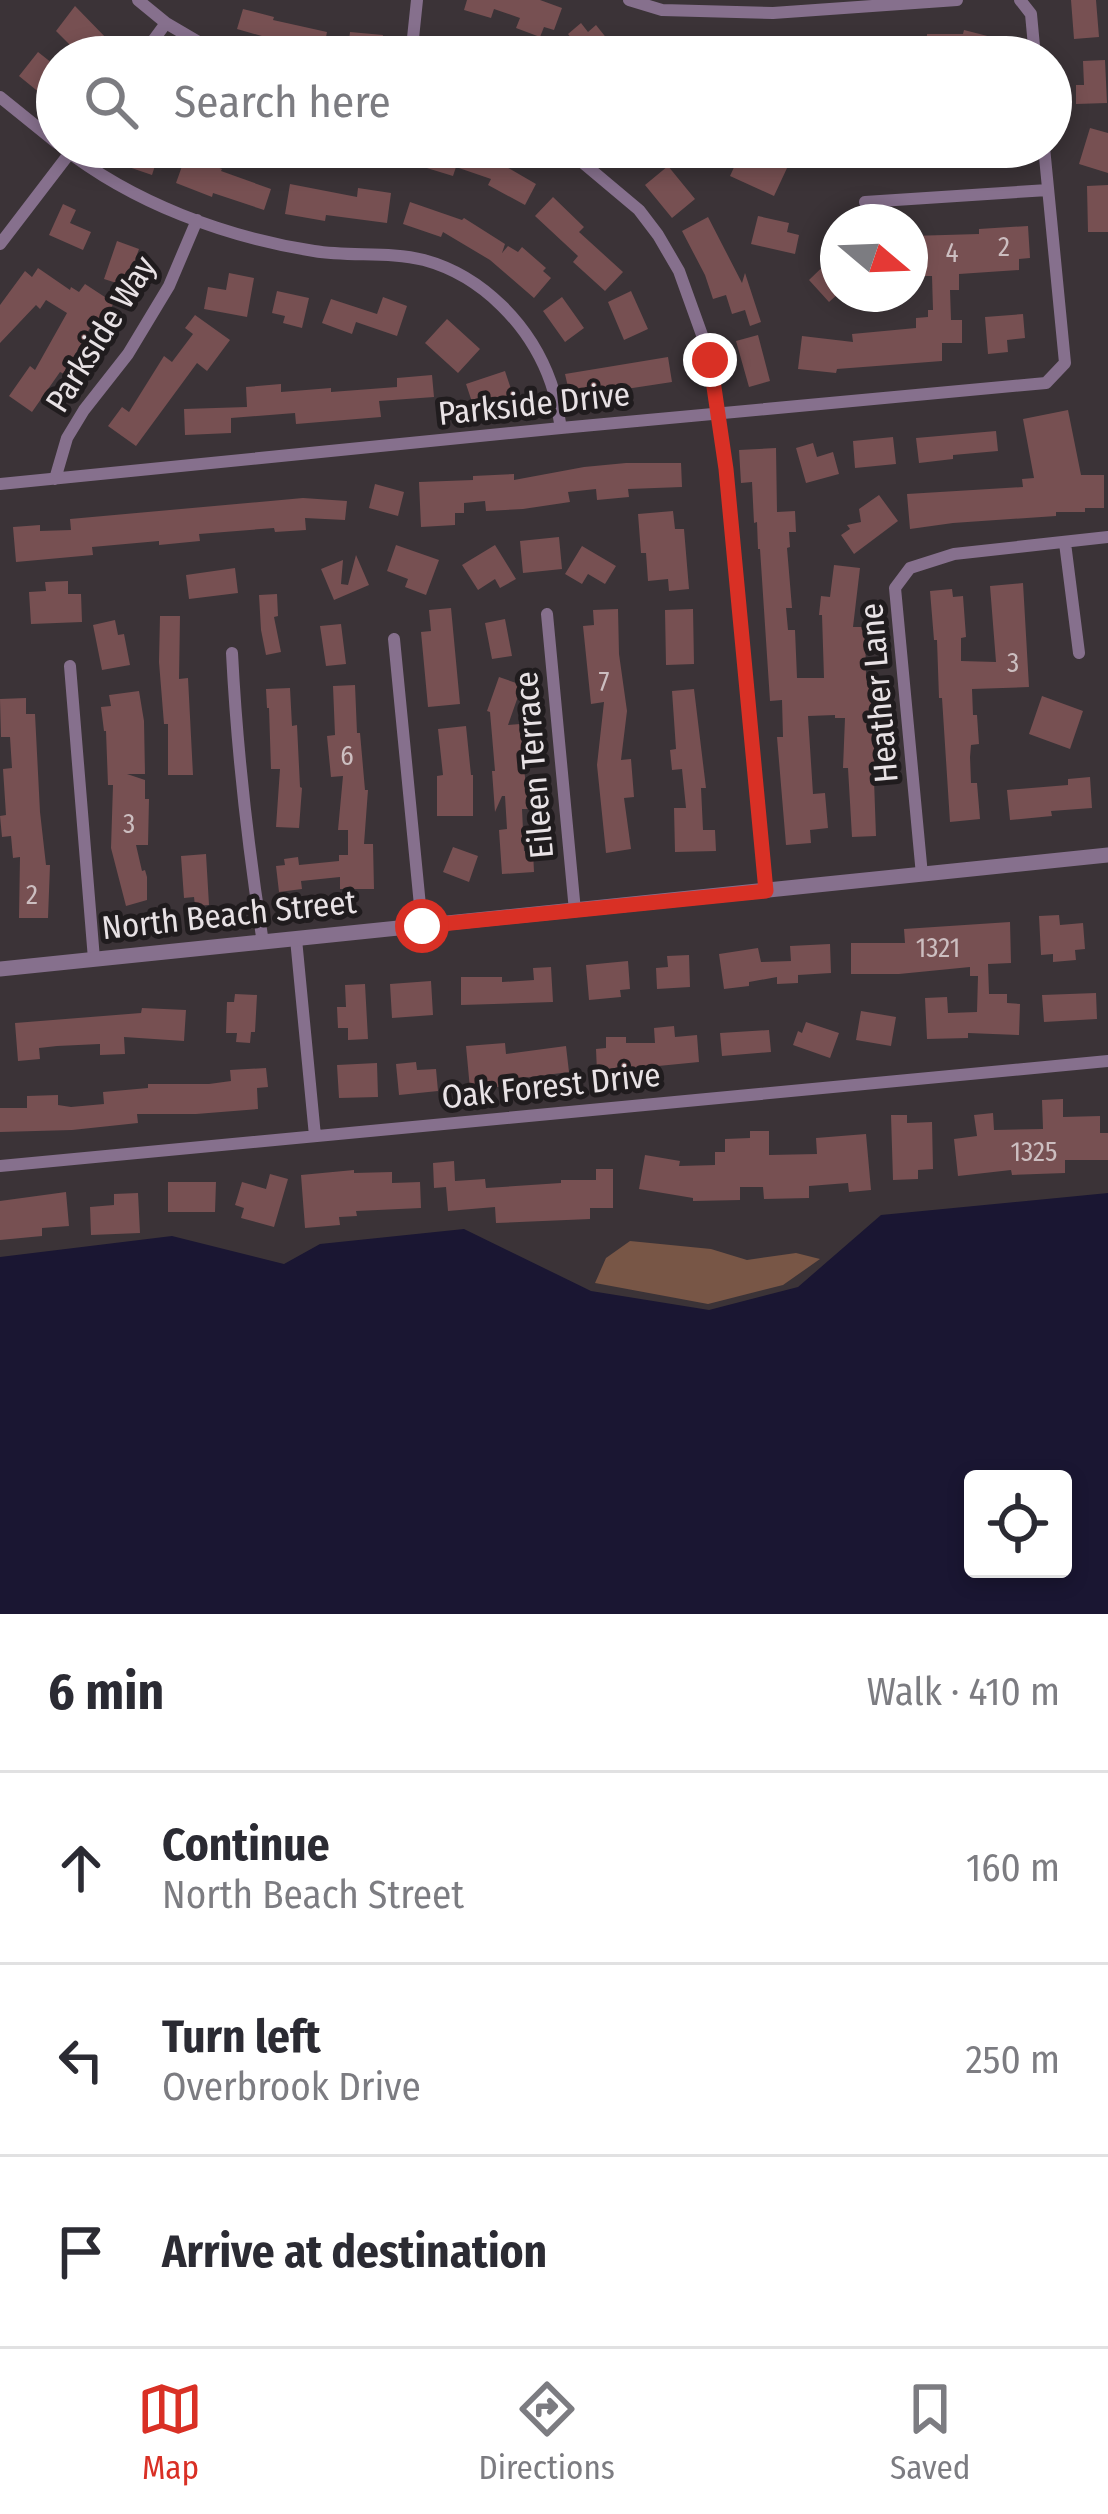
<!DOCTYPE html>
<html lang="en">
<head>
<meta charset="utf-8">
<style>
	body { margin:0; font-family:"Fira Sans Condensed",sans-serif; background:#f7f7f7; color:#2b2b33 }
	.controls { position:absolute; right:36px; bottom:36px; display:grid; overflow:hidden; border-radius:12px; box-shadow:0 6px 18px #0003 }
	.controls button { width:108px; height:108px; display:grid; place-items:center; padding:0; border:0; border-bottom:3px solid #e1e1e2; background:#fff; color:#2b2b33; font:60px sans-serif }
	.compass { position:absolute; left:820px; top:204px; width:108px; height:108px; border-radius:50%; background:#fff; box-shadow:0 6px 18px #0003; rotate:109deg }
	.stop { position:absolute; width:36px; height:36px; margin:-27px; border:9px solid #d93025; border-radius:50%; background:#fff }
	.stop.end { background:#d93025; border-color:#fff; box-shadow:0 3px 12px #0008 }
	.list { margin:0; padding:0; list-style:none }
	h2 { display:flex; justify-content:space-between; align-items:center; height:156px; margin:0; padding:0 48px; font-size:51px }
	h2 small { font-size:39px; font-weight:400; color:#7c7c81 }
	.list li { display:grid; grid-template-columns:78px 1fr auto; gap:36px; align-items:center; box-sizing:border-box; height:192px; padding:0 48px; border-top:3px solid #e1e1e2 }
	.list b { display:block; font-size:45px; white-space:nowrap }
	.list p { margin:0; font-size:39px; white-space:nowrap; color:#7c7c81 }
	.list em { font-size:39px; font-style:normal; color:#7c7c81 }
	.icon { flex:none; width:66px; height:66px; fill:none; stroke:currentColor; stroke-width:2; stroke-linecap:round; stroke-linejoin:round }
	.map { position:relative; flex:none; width:1108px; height:1614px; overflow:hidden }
	.search { position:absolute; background:#fff; box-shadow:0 6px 18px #0003; left:36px; right:36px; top:36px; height:132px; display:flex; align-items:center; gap:30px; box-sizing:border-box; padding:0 42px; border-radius:66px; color:#7c7c81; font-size:45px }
	.sheet { height:732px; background:#fff }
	nav { display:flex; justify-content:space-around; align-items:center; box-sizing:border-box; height:168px; border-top:3px solid #e1e1e2; background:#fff; font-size:33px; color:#7c7c81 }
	nav a { display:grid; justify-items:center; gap:6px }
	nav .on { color:#d93025 }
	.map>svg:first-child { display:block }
</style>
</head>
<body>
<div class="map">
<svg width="1108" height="1614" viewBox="0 0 1108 1614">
	<rect width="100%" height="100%" fill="#3b3337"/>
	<path fill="#785646" d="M630,1241l81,8 36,11 49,-7 24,6 -37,26 -75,19 -113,-21 11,-25z"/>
	<path fill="#1a1632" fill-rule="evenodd" d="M1108,1193v421h-1108v-357l172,-21 112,28 36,-20 144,-15 127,62 118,19 89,-23 83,-72zM973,1479h90v90h-90z"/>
	<path fill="#775052" d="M467,0h73l22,8 -8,22 -10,-3 -4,10 -24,-9 4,-10 -26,-9 -3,9 -27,-8z
		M1071,0h25l3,37 -25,2z
		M75,6l35,36 -16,15 -9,-9 -6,6 -23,-23z
		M243,9l31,8 -1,3 54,12 -5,25 -37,-8 1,-6 -49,-14z
		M581,23l7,9 8,-7 24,30 5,-15 44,15v2h-83l-18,-23z
		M964,30l43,11 -4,16h-77l1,-23h36z
		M350,32l33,3 -3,22h-33z
		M38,52l19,15v40l-38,-31z
		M1105,60l2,43 -31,1v-19h8l-1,-24z
		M1090,128l18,5v40l-29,-9z
		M123,147h38l-9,28 -35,-12z
		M298,147h164l22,7 52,30 -11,21 -37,-20 3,-6 -35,-12 -3,9 -36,-11v3l-61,-8 -1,7 -60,-9z
		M759,147h23l12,6 -20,43 -44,-20 11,-24 13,6z
		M186,155l36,14 -1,2 50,18 -7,21 -51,-17 -1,4 -36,-14z
		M668,166l27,33 -23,19 -27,-33z
		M290,184l67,13 1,-9 33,5 -4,30 -61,-8 -1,6 -40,-7z
		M1108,185v47h-20l-1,-46z
		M553,197l31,30 -5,5 44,40 -18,19 -32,-29 5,-6 -43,-40z
		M410,202l52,18 2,-2 41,26 -3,9 6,-7 10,6 4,-5 24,21 -3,3 8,7 -17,20 -44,-38 -47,-28 -2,5 -38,-13z
		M63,204l13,6 -6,13 21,9 -8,18 -34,-15z
		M758,216l31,7 -2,9 12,3 -4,19 -44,-10z
		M708,217l34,66 3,-10 16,49 -11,4 -5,-16 -13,4 -6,-19 -13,4 -8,-24 -23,-44z
		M1028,226l2,32 -11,1v11l-60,4v16h-9l1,30h11v23h-20v18l-105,8 -1,4 -38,-4 4,-33 51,6 -1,-8 64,-6v-10l12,-1v-7h5l-1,-34h-22v-40l69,-2v-5z
		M117,241l22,8 -13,37 -22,-7z
		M838,252v42l-9,8 -20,-22z
		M38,268l32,22 1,-3 8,5 6,-8 29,19 -19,29 -5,-4 -26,46 -4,-2 -28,40 -23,-16 21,-30 5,4 32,-57 -21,-13 -6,9 -4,-4 -36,38v-38l25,-34 7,6z
		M229,273l25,5 -7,39 -43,-8 4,-22 18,3z
		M277,291l32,7 -7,30 -19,-5 2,-7 -13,-3z
		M631,291l17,38 -24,11 -16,-38z
		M383,297l24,9 -10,30 -41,-14 -4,12 -30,-11 9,-24 46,15z
		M562,297l22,31 -19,14 -22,-31z
		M1023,314l2,24 -18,2 1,12 -20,2 -3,-37z
		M195,315l35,25 -23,31 -10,-8 -61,83 -28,-20 14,-19 7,5 35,-56 8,6 21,-28 -8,-6z
		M447,319l33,30 -22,24 -33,-30z
		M758,335l12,46 -21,6 -13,-46z
		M668,357l4,25 -46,7 -1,-5 -55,12 -5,-22z
		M505,371l10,30 -16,5 -2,-8 -24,7 -7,-21z
		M432,375l2,22 -55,4 2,16 -85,7 -1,-11 -64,5v15l-46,2 -1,-26 63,-2 -1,-20 35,-3v8l50,-4v4l66,-5v-9z
		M1068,410l13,65h23v33h-19v4h-29v4l-103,7 -43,6 -3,-35 116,-7 -1,-8 12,-1 -11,-59z
		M996,431l2,20 -45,4v4l-34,4 -3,-25z
		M893,437l3,27 -41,4 -2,-27z
		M813,443l4,14 16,-5 6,22 -33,9 -10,-35z
		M776,448l1,64 18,-1 1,21h-7l1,15 -3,1 5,60h-6l2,22h7l2,48h27l-2,-63h-3l2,-19 9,1 4,-32 26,3 -7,59h12l1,49h5l1,56h3l-1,48 2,56 -24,1 -4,-69h-5l2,-50h-10v-3l-27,1 5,78 12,-1 3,35 -18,2 1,13 -25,2 -9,-108h6l-1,-37 -12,1 -10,-152h-2l-1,-27 -3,1 -2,-41 -11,1 -2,-33z
		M626,463h55l1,24 -54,2 1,8 -32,3 -1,-11 -28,3 2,10 -47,7 -37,2 -1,-10 -21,2v10h-9v12l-34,2 -2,-45 54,-2v-4l41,-2v6l70,-13z
		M375,484l29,8 -6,24 -29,-8z
		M879,495l19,26 -44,33 -13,-19 9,-6 -3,-4 14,-3 -2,-13z
		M303,498l44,3 -2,19 -40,-2 1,12 -31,2 -1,-4 -75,6 1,7 -41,4v-4l-67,6 1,8 -77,7 -3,-35 27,-2v6l31,-1 -1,-11z
		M673,511l2,18h9l5,60 -20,2 -1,-12 -20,2 -2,-28h-5l-3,-39z
		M559,537l3,32 -39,4 -3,-32z
		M396,545l43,15 -13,35 -21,-8 3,-8 -21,-8z
		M495,545l21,34 -16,9 -5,-9 -17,11 -16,-25z
		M582,546l34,20 -11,18 -17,-10 -6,10 -17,-10z
		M356,555l13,30 -35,15 -13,-31 22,-9 -2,24 7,1z
		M235,568l3,25 -49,6 -3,-24z
		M68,581v13h13l1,28 -51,2 -2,-32 17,-1 -1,-9z
		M1023,583l6,104 -57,2 1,26h4l2,29 -8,1 -1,12 1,26h6l3,36 -30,3 -8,-124h-3l-2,-58h-3l-4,-49 22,-2 1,8 10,-1 3,41 -5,1v23l35,1 -6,-76z
		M277,594l1,22 -4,1 7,35 -15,3 -5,-25 -2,-35z
		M451,608l9,96 -32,3 -7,-75 10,-1 -2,-21z
		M618,609l1,45 8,57 -6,49 10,-1 3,38 -10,1 7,51 -25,4 -9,-88 7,-63 -13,2 -8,-78 11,-1 -1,-15z
		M693,609l1,55 -28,1 -1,-55z
		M160,616h20l-1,63 9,-1 5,97h-25v-51h-4l-5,-62z
		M505,619l7,37 -20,3 -7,-36z
		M115,620l3,15 6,-1 6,31 -28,5 -9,-45z
		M341,624l5,40 -20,2 -6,-40z
		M499,677l23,8 -14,40 12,-1 8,85h-6l2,42h9l1,21 -32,2 -3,-44 8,-1 -2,-33h-3l-7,16 -3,-41h3l-5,-59 -3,-1z
		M355,685l2,48h3l5,57h3l-4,54h9l1,45h-34v-12l-39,4 1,8 -23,3 -3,-26 9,-1 -1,-6 14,-2 1,8 40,-4v-6h9v-25h-10l5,-54 -12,1 -4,-41 8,-1 -2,-49z
		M290,688l2,38 5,-1 3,62 2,1 -3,40 -23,-1 4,-58h-9l-2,-61h-2l-1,-19z
		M694,689l12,99h-5l2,42h12l1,21 -41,1 -1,-44h12l-4,-39 -10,1 -2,-20 6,-1 -4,-58z
		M139,691l5,30 1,53h-18l18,6v19h4l-1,46h-12l6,26 3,-1 2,7v23l-21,6 -15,-58 2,-63h-5l-2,-54h-2l-3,-24 10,-1 -2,-11z
		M1042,696l41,15 -13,38 -41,-15z
		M26,698v16h9l5,98 6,53h4l-2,53h-29l1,-61 -7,1 -2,-22 -9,1 -2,-21 6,-1 -3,-46 9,-1 -2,-31h-9l-1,-38z
		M466,726l5,49h2v41h-36v-40l6,-1 -5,-46z
		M1090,777l2,31 -41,3 1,5 -42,4 -3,-30 61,-5v-6z
		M453,847l25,9 -9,26 -26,-10z
		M206,854l3,51 -14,1 -1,-9 -10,1 -3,-42z
		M1059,915l1,10 23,-2 2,26 -10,1 1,10 -23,2v-8l-12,1 -2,-39z
		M1010,922l1,41 -23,1 1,30h18v9l13,1 -1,31 -51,-2v5l-41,1 -2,-41 22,-1 1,16 29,-1 1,-36h-8v-9l-71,7h-48v-31h54l-1,-14z
		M830,944l1,29 -33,2v8l-21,1v-7l-28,5v4l-25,3 -5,-35 39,-6 3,14 30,-1 -1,-15z
		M689,955l1,32 -33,2 -1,-21 12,-1 -1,-11z
		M628,961l2,28 -10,1 1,7 -32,3 -3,-35z
		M551,967l2,35 -92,3v-28h41v5l32,-2 -1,-12z
		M431,981l2,34 -41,3 -2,-34z
		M365,984l3,55 -20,1v-12h-10l-1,-21h9l-1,-22z
		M1096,993l1,26 -53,3 -2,-27z
		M235,994l22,1 -2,37h-4l-1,11 -14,-1 1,-9h-11l1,-31h7z
		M142,1008l44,2 -2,31 -60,-4 1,17 -25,1v-11l-43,2 -18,2 1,11 -22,2 -3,-38 126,-10z
		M861,1011l35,6 -5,29 -35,-6z
		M806,1022l33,11 -9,25 -37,-13 5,-14 4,2z
		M674,1026l1,11 22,-2 2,27 -51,5v4l-51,1 -1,-23 10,-1v-11h20v6h29l-1,-15z
		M769,1030l2,22 -49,4 -2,-23z
		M505,1043l1,11 60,-8 3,26 -61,8 1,6 -39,3 -4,-43z
		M416,1062l1,8 19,-1 2,22 -39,4 -3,-31z
		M377,1063l1,34 -39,1 -2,-33z
		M266,1068l2,19 -11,1 1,21 -62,5h-59l1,9 -66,7 -72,2v-24h27v-12l31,-1v10l13,2 33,-3 -1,-12 45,-4v-4h61l22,-3 -1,-11z
		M1063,1099v18l37,-1v17h8v27h-43v13l-53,2 -1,-5 -53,6 -4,-37 23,-3 -3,-21 19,-2 1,17 49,-1 -1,-29z
		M891,1115h16v8l25,-1 1,47 -15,1v9l-25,1z
		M750,1131h19v24l48,-1 -1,-16 50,-4 5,56 -22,2 -1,-9 -39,3v12l-45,1 -1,-12h-23v13l-47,1v-3l-54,-9 6,-34 35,6 -1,5 36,-1v-13h10v-13l25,-1z
		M454,1161l1,20 30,-2 1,9 75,-5v-3h35v-11h17v39h-23v11l-94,4 -1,-16 -47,4 -2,-24 -12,1 -1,-25z
		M354,1170v3l38,-1v11l28,-1 1,26 -65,3 1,5 -18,1 1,8 -35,3 -4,-53z
		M270,1174l18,5 -14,48 -33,-9 3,-10 -9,-3 7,-23 24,7z
		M168,1182h48l-1,30h-47z
		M66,1192l3,34 -27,2v8l-42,4v-39z
		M138,1193l2,40 -49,2 -1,-28 24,-2v-11z"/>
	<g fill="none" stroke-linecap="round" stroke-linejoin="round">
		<path stroke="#86708d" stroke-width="12" d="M138,0l28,23 58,34
			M629,0l33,10 111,3 184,-13
			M1020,0l11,14 4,43
			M141,57l25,-34
			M411,57l6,-57
			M0,97l57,46
			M62,147c71,56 163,90 252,104 36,6 75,0 110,9 59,16 107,66 127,123 5,14 7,30 10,45
			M564,147l75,63 19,25 21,36 32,89 15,109 40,422
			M865,202l183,-12
			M0,244l72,-94
			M55,479l12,-41 17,-28 44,-56 41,-68 28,-66
			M0,484l561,-56 485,-45 19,-20 -21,-216
			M1065,543l14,110
			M547,614l28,297
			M394,639l28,287
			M232,653c5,98 16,194 31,290
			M70,666l24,293
			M922,875l-27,-287 15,-20 44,-14 154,-17
			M296,939l19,197
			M0,1166l1108,-105"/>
		<path stroke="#86708d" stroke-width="15" d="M0,969l1108,-114"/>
	</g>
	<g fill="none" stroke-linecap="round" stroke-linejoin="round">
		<path stroke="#d93025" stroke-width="15" d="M422,926l344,-35 -40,-422 -16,-109"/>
	</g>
	<g text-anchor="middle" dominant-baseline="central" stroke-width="10" stroke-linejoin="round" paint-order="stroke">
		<g font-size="27" fill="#ccbec0">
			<text x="1004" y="247">2</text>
			<text x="952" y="253">4</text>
			<text x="1013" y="663">3</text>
			<text x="604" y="682">7</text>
			<text x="347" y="756">6</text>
			<text x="129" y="824">3</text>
			<text x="32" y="895">2</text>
			<text x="938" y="948">1321</text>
			<text x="1034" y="1152">1325</text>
		</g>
		<g font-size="33" fill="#e8e2e5" stroke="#201c1e">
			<text transform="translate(101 334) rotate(-58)">Parkside Way</text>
			<text transform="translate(534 404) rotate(-6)">Parkside Drive</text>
			<text transform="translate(879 693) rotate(-95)">Heather Lane</text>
			<text transform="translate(534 765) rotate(-95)">Eileen Terrace</text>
			<text transform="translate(229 915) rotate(-6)">North Beach Street</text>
			<text transform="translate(551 1086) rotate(-6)">Oak Forest Drive</text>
		</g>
	</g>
</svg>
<div class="controls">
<button><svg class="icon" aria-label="locate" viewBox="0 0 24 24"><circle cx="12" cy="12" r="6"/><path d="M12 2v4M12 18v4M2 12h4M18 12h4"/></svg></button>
</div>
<svg class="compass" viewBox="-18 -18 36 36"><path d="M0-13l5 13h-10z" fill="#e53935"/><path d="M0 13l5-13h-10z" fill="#7c7c81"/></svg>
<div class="stop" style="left:422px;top:926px"></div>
<div class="stop end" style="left:710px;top:360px"></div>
<div class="search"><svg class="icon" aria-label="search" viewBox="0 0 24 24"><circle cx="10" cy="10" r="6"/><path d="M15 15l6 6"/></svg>Search here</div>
</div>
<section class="sheet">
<h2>6 min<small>Walk · 410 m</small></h2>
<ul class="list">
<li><svg class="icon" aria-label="ahead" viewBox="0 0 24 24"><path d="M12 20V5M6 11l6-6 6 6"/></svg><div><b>Continue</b><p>North Beach Street</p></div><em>160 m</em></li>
<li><svg class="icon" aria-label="left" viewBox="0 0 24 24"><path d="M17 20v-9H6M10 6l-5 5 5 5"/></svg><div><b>Turn left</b><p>Overbrook Drive</p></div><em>250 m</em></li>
<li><svg class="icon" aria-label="arrive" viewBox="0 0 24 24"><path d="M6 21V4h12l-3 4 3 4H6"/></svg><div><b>Arrive at destination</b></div></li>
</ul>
</section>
<nav>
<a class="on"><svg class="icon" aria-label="map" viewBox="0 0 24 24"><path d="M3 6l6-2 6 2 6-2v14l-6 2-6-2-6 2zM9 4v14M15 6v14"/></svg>Map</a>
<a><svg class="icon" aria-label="directions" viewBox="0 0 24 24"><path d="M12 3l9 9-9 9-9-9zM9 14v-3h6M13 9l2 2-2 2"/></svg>Directions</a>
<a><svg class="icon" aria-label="saved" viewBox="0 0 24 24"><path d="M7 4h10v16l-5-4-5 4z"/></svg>Saved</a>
</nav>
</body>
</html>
